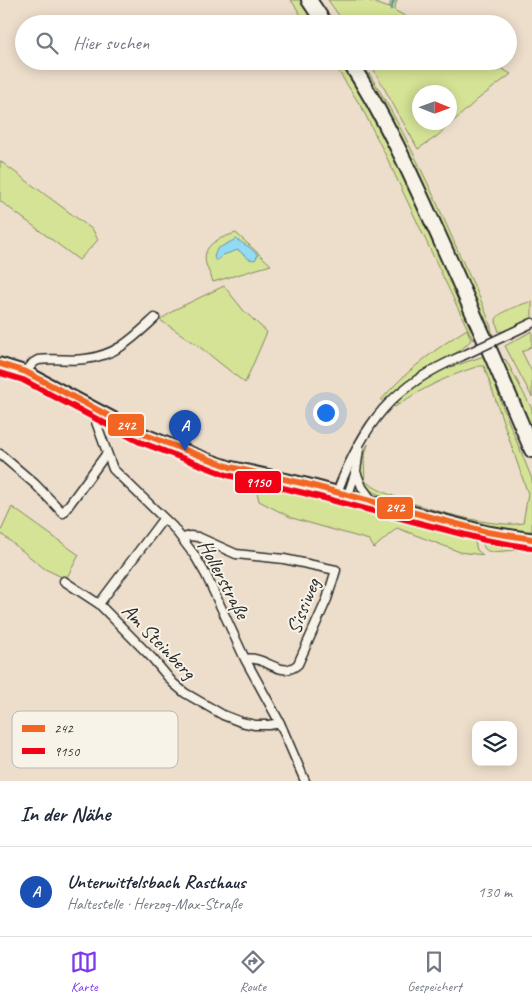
<!DOCTYPE html>
<html lang="de">
<head>
<meta charset="utf-8">
<style>
	body { margin:0; font-family:Caveat,sans-serif; background:#f2f2f3; color:#1f2937 }
	.controls { position:absolute; right:15px; bottom:15px; display:grid; overflow:hidden; border-radius:10px; box-shadow:0 2px 12px #0003 }
	.controls button { width:45px; height:45px; display:grid; place-items:center; padding:0; border:0; border-bottom:1px solid #e0e1e3; background:#fff; color:#1f2937; font:25px sans-serif }
	.compass { position:absolute; left:412px; top:85px; width:45px; height:45px; border-radius:50%; background:#fff; box-shadow:0 2px 12px #0003; rotate:91deg }
	.you { position:absolute; left:325px; top:412px; width:18px; height:18px; margin:-12px; border:4px solid #fff; border-radius:50%; background:#1a73e8; box-shadow:0 0 0 8px #1a73e833 }
	.badge { display:grid; place-items:center; width:32px; height:32px; border-radius:50%; background:#7c3aed; color:#fff; font-size:16px; font-weight:700 }
	.pin { position:absolute; translate:-50% -41px; filter:drop-shadow(0 1px 2px #0008) }
	.pin::after { content:''; position:absolute; top:26px; width:18px; height:15px; background:inherit; clip-path:polygon(0 0,100% 0,50% 100%) }
	.list { margin:0; padding:0; list-style:none }
	h2 { display:flex; justify-content:space-between; align-items:center; height:65px; margin:0; padding:0 20px; font-size:21px }
	h2 small { font-size:16px; font-weight:400; color:#747a83 }
	.list li { display:grid; grid-template-columns:32px 1fr auto; gap:15px; align-items:center; box-sizing:border-box; height:90px; padding:0 20px; border-top:1px solid #e0e1e3 }
	.list b { display:block; font-size:19px; white-space:nowrap }
	.list p { margin:0; font-size:16px; white-space:nowrap; color:#747a83 }
	.list em { font-size:16px; font-style:normal; color:#747a83 }
	.icon { flex:none; width:28px; height:28px; fill:none; stroke:currentColor; stroke-width:2; stroke-linecap:round; stroke-linejoin:round }
	.map { position:relative; flex:none; width:532px; height:781px; overflow:hidden }
	.search { position:absolute; background:#fff; box-shadow:0 2px 12px #0003; left:15px; right:15px; top:15px; height:55px; display:flex; align-items:center; gap:12px; box-sizing:border-box; padding:0 18px; border-radius:28px; color:#747a83; font-size:19px }
	.sheet { height:155px; background:#fff }
	nav { display:flex; justify-content:space-around; align-items:center; box-sizing:border-box; height:70px; border-top:1px solid #e0e1e3; background:#fff; font-size:14px; color:#747a83 }
	nav a { display:grid; justify-items:center; gap:2px }
	nav .on { color:#7c3aed }
	.map>svg:first-child { display:block }
</style>
</head>
<body>
<div class="map">
<svg width="532" height="781" viewBox="0 0 532 781">
	<rect width="100%" height="100%" fill="#eddecb"/>
	<filter id="ink" filterUnits="userSpaceOnUse"><feTurbulence type="fractalNoise" baseFrequency=".02" numOctaves="2"/><feDisplacementMap in="SourceGraphic" scale="10" xChannelSelector="R" yChannelSelector="G"/><feConvolveMatrix kernelMatrix="1 2 1 2 8 2 1 2 1" color-interpolation-filters="sRGB"/></filter>
	<g filter="url(#ink)">
		<path fill="#d5e396" stroke="#808760" fill-rule="evenodd" d="M291,0h9l17,24h-10z
			M328,0h39l22,8 2,-8h6l-3,10 25,14h-74z
			M332,61h9l25,42 39,72 73,163 -5,2 -87,-184 -24,-48z
			M355,61h6c41,62 71,130 100,197 10,22 28,55 32,78h-2z
			M369,61h119l23,13 -34,26 -41,37 -18,12zM420,92h30v30h-30z
			M0,161l93,69 5,10 -19,20 -79,-59z
			M236,233l35,32 -58,17c-1,-5 -4,-9 -6,-15 -8,-22 12,-29 29,-34z
			M224,286l20,25 23,21 -22,51 -49,-39 -36,-24 16,-11z
			M532,301v19l-22,9 -11,3c-1,-4 -3,-8 -3,-12 2,-9 28,-16 36,-19z
			M467,329l4,11 -10,10 -45,24 -32,28 -3,-2c24,-28 54,-51 86,-71z
			M532,331v15l-10,6 10,20v25l-27,-51z
			M484,356l6,12 12,37 30,74v52l-22,2 -95,-24 -42,-17 -8,-6 -5,-8 1,-20 7,-14 -4,15 1,22c21,19 131,50 158,42l5,-29 -44,-128h-5c-31,10 -57,22 -84,41l-3,-2 28,-23 19,-11z
			M500,358l6,2 26,49v22z
			M259,481l206,54 9,4 3,11 6,5 -23,-3 -63,-24 -23,20 -5,-8 -77,-22 -33,-17 -2,-9z
			M12,507l67,48 -13,24 -21,-10 -45,-36z
			M483,541l49,5v3l-41,3c-7,-2 -8,-5 -8,-11z"/>
		<path fill="#93dbf5" stroke="#6995a4" d="M236,239l13,8 9,8 -3,5 -6,-1 -11,-9 -15,5 -7,6 -2,-4 3,-8z"/>
		<g fill="none" stroke-linecap="round" stroke-linejoin="round">
			<path stroke="#6995a4" stroke-width="2.5" d="M391,9l3,-9"/>
			<defs>
				<path id="minor" d="M509,334l23,-11
					M26,372l7,-9 5,-3c16,-2 32,1 47,-1 32,-4 47,-20 70,-41
					M96,409l-2,6 2,7 17,47 60,58 22,29 11,19 39,84 35,64 25,58
					M0,454l35,30 28,29 44,-60
					M356,472l6,15 11,15
					M337,492c28,-70 54,-106 125,-136
					M348,495l8,-24 3,-22
					M183,538l7,-2 8,1 38,17 48,5 52,11 -9,29 -29,65c-17,16 -32,-9 -53,-5
					M64,581l35,23 54,55 20,24 12,10 38,22 18,7 14,3h14l11,-2
					M99,604l64,-85"/>
				<path id="secondary" d="M0,364l26,8 117,62 63,25 24,8 76,17 181,48 45,7"/>
				<path id="trunk" d="M309,0l16,24
					M349,61c37,57 64,118 92,180 31,69 62,139 91,209"/>
			</defs>
			<use href="#minor" stroke="#2b2b2b" stroke-width="11"/>
			<use href="#secondary" stroke="#2b2b2b" stroke-width="15"/>
			<use href="#trunk" stroke="#2b2b2b" stroke-width="18"/>
			<use href="#minor" stroke="#f7f3e8" stroke-width="8"/>
			<use href="#secondary" stroke="#f7f3e8" stroke-width="11"/>
			<use href="#trunk" stroke="#f7f3e8" stroke-width="14"/>
			<defs>
				<path id="minor-bridge" d="M462,356l47,-22"/>
			</defs>
			<use href="#minor-bridge" stroke="#2b2b2b" stroke-width="11" stroke-linecap="butt"/>
			<use href="#minor-bridge" stroke="#f7f3e8" stroke-width="8"/>
			<defs>
				<path id="bus-1" d="M0,364l26,8 117,62 87,33 76,17 181,48 45,7"/>
				<path id="bus-2" d="M0,373l23,7 117,62 87,33 77,18 181,47 46,8"/>
			</defs>
			<use href="#bus-1" stroke="#f7f3e8" stroke-width="10"/>
			<use href="#bus-2" stroke="#f7f3e8" stroke-width="10"/>
			<use href="#bus-1" stroke="#f26522" stroke-width="6"/>
			<use href="#bus-2" stroke="#f20015" stroke-width="6"/>
		</g>
	</g>
	<g text-anchor="middle" dominant-baseline="central" stroke-width="4" stroke-linejoin="round" paint-order="stroke">
		<g font-size="21" fill="#2b2b2b" stroke="#f7f3e8">
			<text transform="translate(224 579) rotate(62)">Hollerstraße</text>
			<text transform="translate(303 606) rotate(-68)">Sissiweg</text>
			<text transform="translate(159 641) rotate(46)">Am Steinberg</text>
		</g>
	</g>
	<rect x="12" y="711" width="166" height="57" rx="8" fill="#f7f3e8" stroke="#bab7af" stroke-width="1"/>
	<rect x="22" y="725" width="23" height="7" fill="#f26522"/>
	<rect x="22" y="748" width="23" height="6" fill="#f20015"/>
	<g font-size="14" fill="#2b2b2b">
		<text x="54" y="733">242</text>
		<text x="54" y="756">9150</text>
	</g>
	<g stroke="#f7f3e8" stroke-width="2">
		<rect x="107" y="413" width="38" height="24" rx="5" fill="#f26522"/>
		<rect x="234" y="470" width="48" height="24" rx="5" fill="#f20015"/>
		<rect x="376" y="496" width="38" height="24" rx="5" fill="#f26522"/>
	</g>
	<g font-size="14" text-anchor="middle" font-weight="bold" fill="#fff">
		<text x="126" y="430">242</text>
		<text x="258" y="487">9150</text>
		<text x="395" y="512">242</text>
	</g>
</svg>
<div class="controls">
<button><svg class="icon" aria-label="layers" viewBox="0 0 24 24"><path d="M12 4l9 5-9 5-9-5zM3 14l9 5 9-5"/></svg></button>
</div>
<svg class="compass" viewBox="-18 -18 36 36"><path d="M0-13l5 13h-10z" fill="#e53935"/><path d="M0 13l5-13h-10z" fill="#747a83"/></svg>
<div class="you"></div>
<div class="pin badge" style="left:185px;top:451px;background:#1a4fb4">A</div>
<div class="search"><svg class="icon" aria-label="search" viewBox="0 0 24 24"><circle cx="10" cy="10" r="6"/><path d="M15 15l6 6"/></svg>Hier suchen</div>
</div>
<section class="sheet">
<h2>In der Nähe<small></small></h2>
<ul class="list">
<li><span class="badge" style="background:#1a4fb4">A</span><div><b>Unterwittelsbach Rasthaus</b><p>Haltestelle · Herzog-Max-Straße</p></div><em>130 m</em></li>
</ul>
</section>
<nav>
<a class="on"><svg class="icon" aria-label="map" viewBox="0 0 24 24"><path d="M3 6l6-2 6 2 6-2v14l-6 2-6-2-6 2zM9 4v14M15 6v14"/></svg>Karte</a>
<a><svg class="icon" aria-label="directions" viewBox="0 0 24 24"><path d="M12 3l9 9-9 9-9-9zM9 14v-3h6M13 9l2 2-2 2"/></svg>Route</a>
<a><svg class="icon" aria-label="saved" viewBox="0 0 24 24"><path d="M7 4h10v16l-5-4-5 4z"/></svg>Gespeichert</a>
</nav>
</body>
</html>
